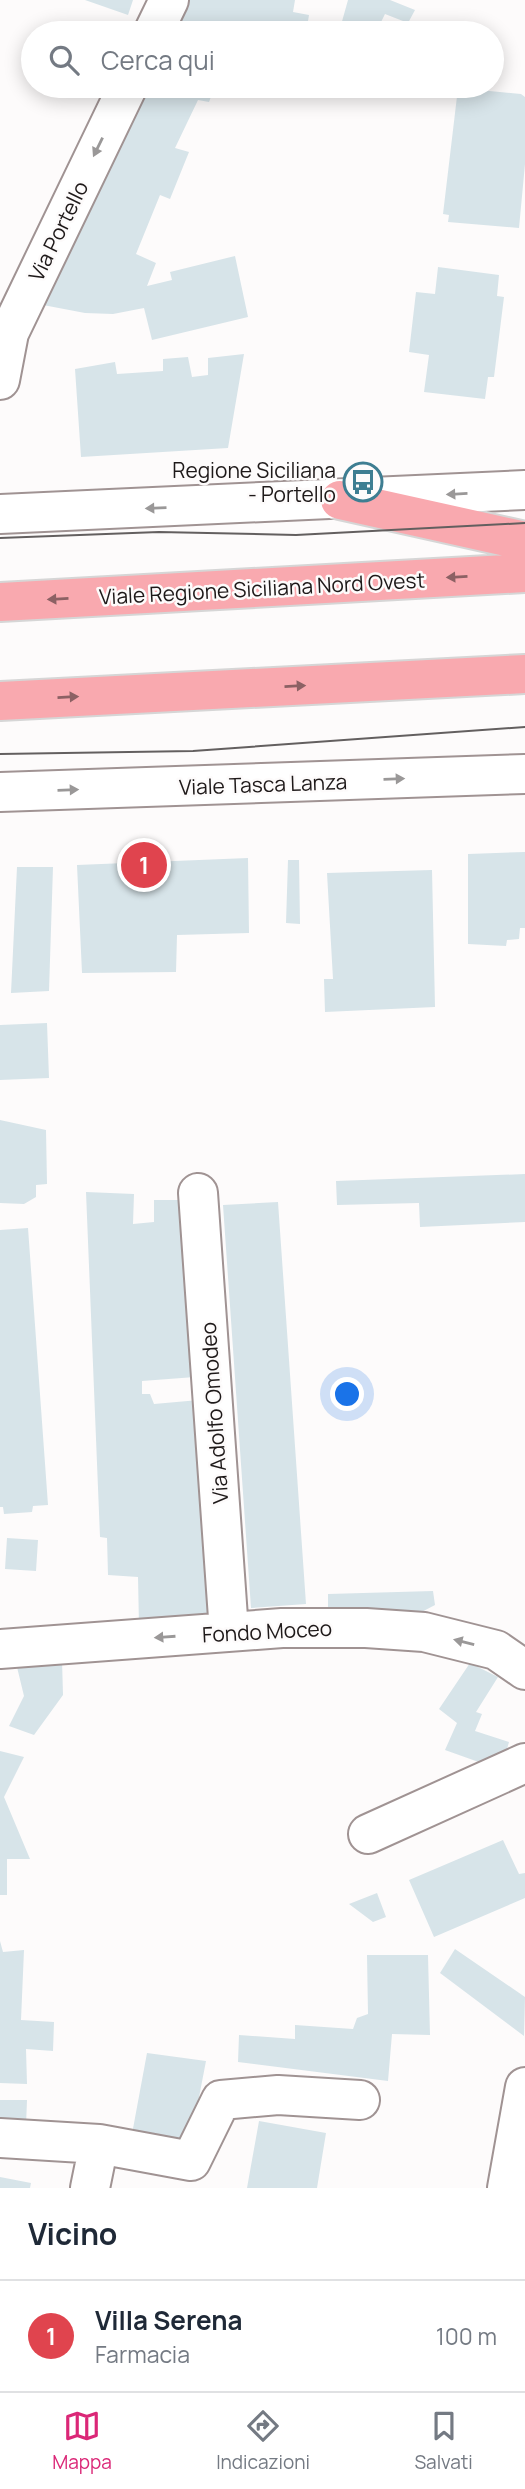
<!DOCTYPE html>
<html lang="it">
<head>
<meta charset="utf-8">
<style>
	body { margin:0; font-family:Manrope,sans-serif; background:#f6f6f7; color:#1f2937 }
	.you { position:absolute; left:348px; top:1395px; width:24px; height:24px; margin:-18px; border:5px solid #fff; border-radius:50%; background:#1a73e8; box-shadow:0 0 0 10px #1a73e833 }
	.badge { display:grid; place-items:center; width:46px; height:46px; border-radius:50%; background:#db2777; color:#fff; font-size:23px; font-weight:700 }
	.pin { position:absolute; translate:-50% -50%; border:4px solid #fff; box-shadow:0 2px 7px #0006 }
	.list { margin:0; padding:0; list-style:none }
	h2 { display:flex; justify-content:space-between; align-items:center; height:91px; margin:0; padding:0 28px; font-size:30px }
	h2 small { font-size:23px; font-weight:400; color:#747a83 }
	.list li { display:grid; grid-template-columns:46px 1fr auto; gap:21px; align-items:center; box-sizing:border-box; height:112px; padding:0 28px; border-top:2px solid #e0e1e3 }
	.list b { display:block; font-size:26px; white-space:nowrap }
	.list p { margin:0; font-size:23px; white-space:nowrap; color:#747a83 }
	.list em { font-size:23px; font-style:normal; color:#747a83 }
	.icon { flex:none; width:38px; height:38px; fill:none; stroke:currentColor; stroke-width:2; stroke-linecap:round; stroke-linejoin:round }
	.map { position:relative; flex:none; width:525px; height:2188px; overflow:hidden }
	.search { position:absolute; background:#fff; box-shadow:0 4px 18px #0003; left:21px; right:21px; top:21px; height:77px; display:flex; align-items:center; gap:18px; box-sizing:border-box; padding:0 24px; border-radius:38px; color:#747a83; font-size:26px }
	.sheet { height:203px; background:#fff }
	nav { display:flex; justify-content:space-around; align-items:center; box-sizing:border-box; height:98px; border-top:2px solid #e0e1e3; background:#fff; font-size:19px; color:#747a83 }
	nav a { display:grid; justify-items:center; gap:4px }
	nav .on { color:#db2777 }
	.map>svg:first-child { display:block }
</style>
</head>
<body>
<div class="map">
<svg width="525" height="2188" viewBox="0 0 525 2188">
	<rect width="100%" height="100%" fill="#fdfbfb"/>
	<path fill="#d7e4e9" d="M85,0h48l-5,15z
		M184,0h111l-2,12 16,3 -3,18 -33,-2v2h-105z
		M348,0h42l25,10 -7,13 -23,-9 -6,12 -18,-5 -4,10 -16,-6z
		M143,86h72l-6,16 -11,-2 -23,48 14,4 -19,47 -10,-4 -24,59 20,9 -9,23 25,-6 -2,-8 65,-16 13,61 -96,23 -8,-32 -31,6 -28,-1 -42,-8z
		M458,88l63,6 4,3v67l-6,64 -71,-6 1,-7 -6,-1z
		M438,267l61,8 -2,21 7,1 -10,80h-6l-3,22 -61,-7 5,-37 -20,-3 7,-60 19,2z
		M244,354l-16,94 -147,9 -6,-88 40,-7 2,12 46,-3v-12l25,-2 4,20 16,-2v-17z
		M525,852v76h-5l-1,11 -12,1 -1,6 -38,-2v-90z
		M248,858l1,75 -72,2 -1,37 -94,1 -5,-108z
		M288,860h11l1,64 -14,-1z
		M17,867h36l-4,124 -38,2z
		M432,870l3,137 -110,5 -1,-33h9l-6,-106z
		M47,1023l2,55 -49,2v-55z
		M0,1120l46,10 1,54 -11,1v12l-12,7 -24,-1z
		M525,1174v48l-105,5 -1,-24 -82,2 -1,-24z
		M86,1192l48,2 -1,30 21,-2v-22h29l12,177 -53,4v13h8l4,10 45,-4 16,225 -76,1 -1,-49 -30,-2 -1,-37 -7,-1z
		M278,1202l28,402 -55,4 -28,-403z
		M28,1228l20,277 -15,1 -1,6 -28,2 -1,-7h-3v-277z
		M7,1538l31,2 -2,31 -31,-2z
		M433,1591l2,14 -23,12 -84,2v-25z
		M62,1660l1,35 -29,40 -25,-9 15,-30 -8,-33z
		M470,1663l28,14 -22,35 6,2 -7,17 34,11 -8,28 -56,-20 12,-27 -18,-14z
		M0,1751l24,6 -20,40 26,62h-23v36h-7z
		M503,1840l16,34 6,-1v25l-91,39 -25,-57z
		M377,1893l9,24 -13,5 -24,-18z
		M0,1941l3,11 21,-2 -3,70 33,2 -1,29 -27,-2 1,35 -27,-1z
		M455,1949l70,48 -1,39 -84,-63z
		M367,1955h61l2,80 -38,-1 -4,47 -150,-19 1,-27 56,4v-14l58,4 4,-11 11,-4z
		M147,2053l59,8 -16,83 -58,-10z
		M0,2100h27l-1,26h-26z
		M259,2121l67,12 -9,55h-70z
		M0,2177l31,6 -1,5h-30z"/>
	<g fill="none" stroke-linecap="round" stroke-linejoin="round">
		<defs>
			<path id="minor" d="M153,33l16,-33
				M0,380l9,-47 119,-247
				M0,514l525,-24
				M0,792l525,-18
				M198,1193l31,439
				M0,1649l282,-21h84l58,4 72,18 29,20
				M368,1834l157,-71
				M0,2138l99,6 92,17 30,-61 57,-5 82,5
				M90,2188l9,-44
				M507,2188l18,-101"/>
			<path id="major" d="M340,500l185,41
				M0,602l525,-29
				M0,701l525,-27"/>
		</defs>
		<use href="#minor" stroke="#a09393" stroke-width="42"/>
		<use href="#major" stroke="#d6d6d6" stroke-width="42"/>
		<use href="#minor" stroke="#fff" stroke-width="38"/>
		<use href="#major" stroke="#f9a9af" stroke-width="38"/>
		<path stroke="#635f5f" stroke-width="2" d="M0,538l159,-6 137,3 229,-12
			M0,754l193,-3 332,-24"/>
	</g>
	<defs><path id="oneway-solid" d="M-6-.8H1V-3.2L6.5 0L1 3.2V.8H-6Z" transform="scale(1.75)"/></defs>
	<g fill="#9a9898">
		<use href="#oneway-solid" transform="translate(98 147) rotate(116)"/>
		<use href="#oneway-solid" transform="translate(457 494) rotate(177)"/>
		<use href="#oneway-solid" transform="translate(156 508) rotate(178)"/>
		<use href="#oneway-solid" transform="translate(394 779) rotate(-2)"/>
		<use href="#oneway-solid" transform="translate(68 790) rotate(-2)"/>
		<use href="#oneway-solid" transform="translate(165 1637) rotate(176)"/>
		<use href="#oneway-solid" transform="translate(464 1642) rotate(-166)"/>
	</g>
	<g fill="#8c6164">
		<use href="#oneway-solid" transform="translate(457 577) rotate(177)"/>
		<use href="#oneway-solid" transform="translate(58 599) rotate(177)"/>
		<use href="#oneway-solid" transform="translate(295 686) rotate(-3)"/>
		<use href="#oneway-solid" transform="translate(68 697) rotate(-3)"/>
	</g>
	<defs>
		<symbol id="bus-ring" viewBox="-11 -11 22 22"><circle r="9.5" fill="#fdfbfb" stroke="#3e7e92" stroke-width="1.5"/><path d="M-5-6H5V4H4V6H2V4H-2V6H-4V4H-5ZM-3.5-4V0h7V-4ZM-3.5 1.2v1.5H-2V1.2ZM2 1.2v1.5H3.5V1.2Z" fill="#3e7e92"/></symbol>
	</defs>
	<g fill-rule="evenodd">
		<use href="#bus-ring" x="341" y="460" width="44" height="44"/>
	</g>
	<g text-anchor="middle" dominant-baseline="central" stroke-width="5" stroke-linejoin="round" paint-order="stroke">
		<g font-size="21" fill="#1e1919" stroke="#fdfbfb">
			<text transform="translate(58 231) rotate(-64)">Via Portello</text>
			<text transform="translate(262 588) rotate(-3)">Viale Regione Siciliana Nord Ovest</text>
			<text transform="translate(263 784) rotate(-2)">Viale Tasca Lanza</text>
			<text transform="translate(214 1413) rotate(-94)">Via Adolfo Omodeo</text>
			<text transform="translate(267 1631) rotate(-3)">Fondo Moceo</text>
		</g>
		<g font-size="21" fill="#1e1919" stroke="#fdfbfb" text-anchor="end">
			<text x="336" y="470">Regione Siciliana<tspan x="336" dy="24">- Portello</tspan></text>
		</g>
	</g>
</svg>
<div class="you"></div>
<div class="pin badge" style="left:144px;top:865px;background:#e0444e">1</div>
<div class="search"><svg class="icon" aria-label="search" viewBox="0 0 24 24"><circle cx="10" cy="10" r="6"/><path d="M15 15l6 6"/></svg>Cerca qui</div>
</div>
<section class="sheet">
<h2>Vicino<small></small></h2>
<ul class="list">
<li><span class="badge" style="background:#e0444e">1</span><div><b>Villa Serena</b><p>Farmacia</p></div><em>100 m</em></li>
</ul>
</section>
<nav>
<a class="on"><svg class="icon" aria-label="map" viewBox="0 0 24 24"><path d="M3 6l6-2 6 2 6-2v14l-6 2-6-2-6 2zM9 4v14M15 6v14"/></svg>Mappa</a>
<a><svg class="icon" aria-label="directions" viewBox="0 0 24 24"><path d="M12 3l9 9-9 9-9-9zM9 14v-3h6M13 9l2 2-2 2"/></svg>Indicazioni</a>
<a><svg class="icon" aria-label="saved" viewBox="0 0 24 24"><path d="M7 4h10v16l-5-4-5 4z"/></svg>Salvati</a>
</nav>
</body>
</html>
